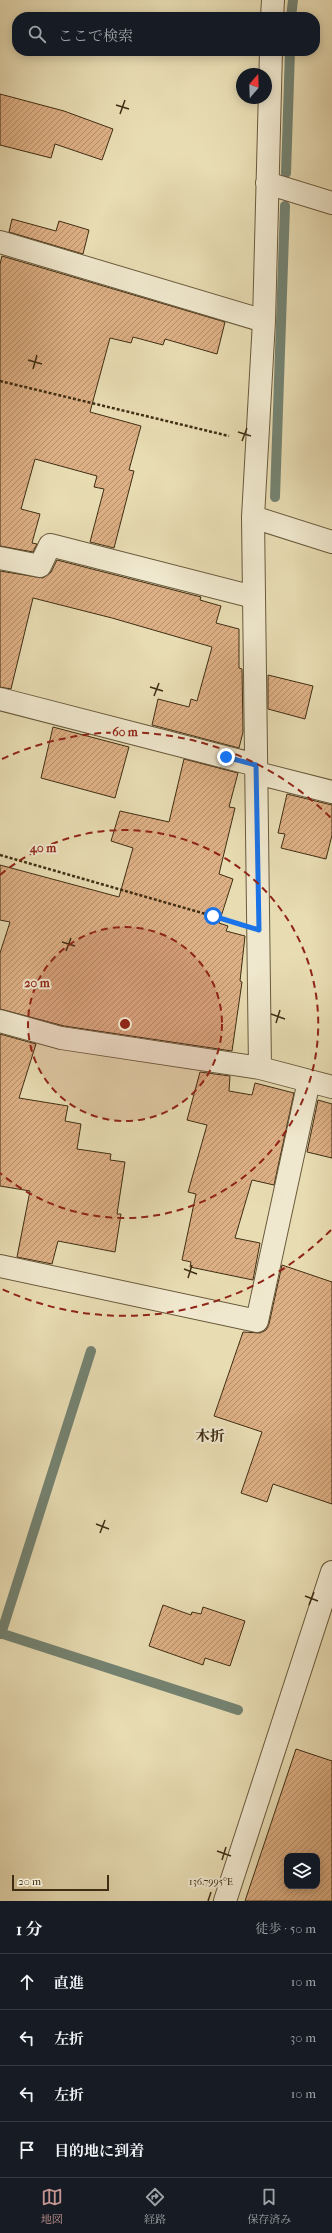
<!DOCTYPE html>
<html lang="ja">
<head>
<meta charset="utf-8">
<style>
	body { margin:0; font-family:"IM FELL French Canon","Noto Serif JP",serif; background:#242831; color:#f1f3f6 }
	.controls { position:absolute; right:12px; bottom:12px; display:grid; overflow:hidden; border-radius:8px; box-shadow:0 2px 10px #0003 }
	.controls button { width:36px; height:36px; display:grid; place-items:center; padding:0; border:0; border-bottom:1px solid #363941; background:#171b24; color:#f1f3f6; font:20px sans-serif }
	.compass { position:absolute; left:236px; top:68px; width:36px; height:36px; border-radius:50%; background:#171b24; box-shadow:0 2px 10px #0003; rotate:19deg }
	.scale { position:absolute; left:12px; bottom:10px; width:97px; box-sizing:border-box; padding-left:4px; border:2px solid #402e14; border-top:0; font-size:11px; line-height:14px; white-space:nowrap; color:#402e14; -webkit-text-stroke:3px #f0e8ce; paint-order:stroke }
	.stop { position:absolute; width:12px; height:12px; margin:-9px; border:3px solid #1a73e8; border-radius:50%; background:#fff }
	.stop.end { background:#1a73e8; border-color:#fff; box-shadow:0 1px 4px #0008 }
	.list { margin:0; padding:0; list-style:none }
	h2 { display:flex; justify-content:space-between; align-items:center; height:52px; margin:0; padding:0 16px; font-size:17px }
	h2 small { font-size:13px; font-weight:400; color:#9ea1a6 }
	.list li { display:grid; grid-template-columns:26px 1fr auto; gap:12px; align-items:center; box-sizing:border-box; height:56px; padding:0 16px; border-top:1px solid #363941 }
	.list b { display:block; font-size:15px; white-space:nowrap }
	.list em { font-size:13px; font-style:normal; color:#9ea1a6 }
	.icon { flex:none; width:22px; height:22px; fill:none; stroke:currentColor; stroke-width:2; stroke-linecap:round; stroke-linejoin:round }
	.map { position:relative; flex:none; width:332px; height:1901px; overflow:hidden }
	.search { position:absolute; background:#171b24; box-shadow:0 2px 10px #0003; left:12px; right:12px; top:12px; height:44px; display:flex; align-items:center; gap:10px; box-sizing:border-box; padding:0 14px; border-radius:16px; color:#9ea1a6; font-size:15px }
	.sheet { height:276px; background:#171b24 }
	nav { display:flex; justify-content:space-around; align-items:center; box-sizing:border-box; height:56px; border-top:1px solid #363941; background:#171b24; font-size:11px; color:#9ea1a6 }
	nav a { display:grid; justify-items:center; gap:2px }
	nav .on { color:#c59692 }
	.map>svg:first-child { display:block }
</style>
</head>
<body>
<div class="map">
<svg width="332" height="1901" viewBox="0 0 332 1901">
	<defs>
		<pattern id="building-hatch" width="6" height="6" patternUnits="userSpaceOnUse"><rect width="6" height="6" fill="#ddaf84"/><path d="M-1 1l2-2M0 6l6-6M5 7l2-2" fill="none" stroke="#b58f6b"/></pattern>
	</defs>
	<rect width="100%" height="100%" fill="#e8dcb3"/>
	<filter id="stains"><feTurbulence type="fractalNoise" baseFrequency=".005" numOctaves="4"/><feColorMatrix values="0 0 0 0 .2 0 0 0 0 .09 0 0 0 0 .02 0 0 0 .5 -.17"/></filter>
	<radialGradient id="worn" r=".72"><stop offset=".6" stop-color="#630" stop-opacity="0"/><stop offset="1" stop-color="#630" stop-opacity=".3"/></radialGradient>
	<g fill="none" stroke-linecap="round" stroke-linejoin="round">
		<path stroke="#748372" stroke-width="10" d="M291,17l2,-17
			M286,173l4,-122
			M275,497l10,-291
			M0,1633l238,77
			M1,1634l90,-283"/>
	</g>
	<path fill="url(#building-hatch)" stroke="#402e14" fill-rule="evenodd" d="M0,94l64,17 49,18 -11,31 -47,-16 -4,14 -51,-13z
		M12,219l44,12 3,-10 30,9 -6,24 -74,-22z
		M2,256l223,66 -8,32 -52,-15 -2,6 -30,-8 -2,6 -21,-5 -20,74 51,14 -12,44 5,1 -20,77 -24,-6 14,-53 -10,-2 3,-11 -62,-17 -14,50 19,5 -8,29 5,1 -4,8 -33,-6v-282z
		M57,560l144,37 -1,3 21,6 -5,17 23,6v39l3,1 1,63 -4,16 -87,-23 6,-26 31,8 2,-8 6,2 15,-54 -100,-29 -79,-20 -22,91 -11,-2v-116l43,7 8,-6z
		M268,675l45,11 -8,33 -37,-10z
		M53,727l76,20 -14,51 -74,-20z
		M184,759l54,14 -9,34 6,1 -16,66 14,5 -14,44 9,3 -2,5 19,5 -5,45 2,1 -10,69 -168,-25 -64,-17v-56l10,-31 -10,-2v-55l119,32 14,-49 -22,-7 9,-30 49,11z
		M287,794l45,11v30l-6,24 -45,-11 4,-14 -7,-1z
		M0,1034l36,10 -17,54 49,8 -3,15 16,3 -4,25 34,5 -1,6 15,2 -8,52h4l-6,38 -57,-11 -6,23 -35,-7 13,-66 -30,-5z
		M200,1072l30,4 -1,15 23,4 3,-12 39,10 -20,92 -22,-5 -17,58 25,5 -7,37 -63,-13 1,-5 -9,-2 14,-66 -8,-2 19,-67 -20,-5z
		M318,1100l14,4v54l-25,-6z
		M282,1265l50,17v222l-59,-20 -6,18 -26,-9 21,-61 -48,-16 29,-84 17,1 6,-3 3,-6z
		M163,1605l28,10 1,-3 9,2 2,-7 42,14 -15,45 -25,-8 -2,7 -54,-19z
		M296,1749l36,12v140h-87zM287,1856h30v30h-30z"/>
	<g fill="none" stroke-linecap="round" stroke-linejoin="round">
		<defs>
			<path id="minor" d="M272,17l1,-17
				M267,183l65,20
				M0,242l264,79
				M253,517l79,25
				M0,558l40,8 10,-21 204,52
				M0,699l256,66
				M257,773l75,19
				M0,1021l61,17 199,30 72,19
				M260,1068l-7,-551 11,-196 7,-270
				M0,1266l257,55 52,-240
				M225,1901l107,-329"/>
		</defs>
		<use href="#minor" stroke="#6a5a3c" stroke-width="24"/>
		<path stroke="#402e14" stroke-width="2.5" stroke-dasharray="3 2" stroke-linecap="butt" d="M0,381l229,55
			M0,855l230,66"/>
		<use href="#minor" stroke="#f0e8ce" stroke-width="22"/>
	</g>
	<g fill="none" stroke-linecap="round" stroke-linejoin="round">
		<path stroke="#1a73e8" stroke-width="5" d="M213,916l46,14 -3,-165 -30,-8"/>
	</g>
	<path fill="none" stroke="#402e14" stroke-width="1.5" d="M116,105l13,4M120,114l5,-14M28,360l14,4M33,369l4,-14M238,432l13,4M242,441l5,-13M150,687l13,4M154,696l5,-13M62,942l13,4M66,951l5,-13M271,1014l14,5M276,1023l4,-13M184,1269l13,5M188,1278l4,-13M96,1524l13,5M100,1533l5,-13M305,1596l13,5M309,1605l5,-13M217,1851l14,5M222,1860l4,-13M208,1901l3,-9"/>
	<circle cx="125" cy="1024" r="97" fill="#8f2418" fill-opacity=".12"/>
	<g fill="none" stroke="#8f2418" stroke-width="2" stroke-dasharray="7 5">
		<circle cx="125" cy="1024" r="97"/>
		<path d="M0 875A194 194 0 1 1 0 1173"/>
		<path d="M331 1230A292 292 0 0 1 2 1289M2 759A292 292 0 0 1 331 818"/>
	</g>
	<g text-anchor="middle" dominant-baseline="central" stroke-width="4" stroke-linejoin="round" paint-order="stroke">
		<g font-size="15" font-weight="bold" fill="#402e14" stroke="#f0e8ce">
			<text x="210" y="1436">木折</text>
		</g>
	</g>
	<g font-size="10" text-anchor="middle" fill="#402e14" stroke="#f0e8ce" stroke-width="4" stroke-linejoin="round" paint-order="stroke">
		<text x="211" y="1885">136.7995°E</text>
	</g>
	<circle cx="125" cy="1024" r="6" fill="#8f2418" stroke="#f0e8ce" stroke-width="2"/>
	<g font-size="12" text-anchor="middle" font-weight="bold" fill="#8f2418" stroke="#f0e8ce" stroke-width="4" stroke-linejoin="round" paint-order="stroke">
		<text x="125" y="736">60 m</text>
		<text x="43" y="852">40 m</text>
		<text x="37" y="987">20 m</text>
	</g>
	<rect width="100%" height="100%" filter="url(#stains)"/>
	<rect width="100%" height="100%" fill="url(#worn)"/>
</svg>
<div class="controls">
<button><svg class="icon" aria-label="layers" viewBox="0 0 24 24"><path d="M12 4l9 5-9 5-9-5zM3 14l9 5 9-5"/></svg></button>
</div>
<svg class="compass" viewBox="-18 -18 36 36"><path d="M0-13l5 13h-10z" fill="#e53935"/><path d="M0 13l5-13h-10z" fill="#9ea1a6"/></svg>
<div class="scale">20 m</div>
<div class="stop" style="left:213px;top:916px"></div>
<div class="stop end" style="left:226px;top:757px"></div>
<div class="search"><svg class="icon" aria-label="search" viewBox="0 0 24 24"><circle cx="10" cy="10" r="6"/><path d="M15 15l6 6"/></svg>ここで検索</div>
</div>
<section class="sheet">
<h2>1 分<small>徒歩 · 50 m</small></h2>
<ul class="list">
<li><svg class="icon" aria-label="ahead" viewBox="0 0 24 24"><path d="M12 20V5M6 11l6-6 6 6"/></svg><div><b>直進</b></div><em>10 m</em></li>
<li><svg class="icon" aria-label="left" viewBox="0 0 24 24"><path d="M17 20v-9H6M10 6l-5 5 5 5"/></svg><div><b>左折</b></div><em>30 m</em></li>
<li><svg class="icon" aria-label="left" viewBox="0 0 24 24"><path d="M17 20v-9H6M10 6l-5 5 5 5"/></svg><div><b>左折</b></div><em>10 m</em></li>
<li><svg class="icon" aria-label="arrive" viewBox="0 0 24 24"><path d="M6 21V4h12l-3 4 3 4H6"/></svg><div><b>目的地に到着</b></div></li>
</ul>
</section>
<nav>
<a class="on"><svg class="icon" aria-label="map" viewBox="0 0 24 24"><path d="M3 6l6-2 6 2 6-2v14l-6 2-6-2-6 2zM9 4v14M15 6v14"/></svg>地図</a>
<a><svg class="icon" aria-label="directions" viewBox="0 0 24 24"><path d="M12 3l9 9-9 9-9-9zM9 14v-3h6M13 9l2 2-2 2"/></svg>経路</a>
<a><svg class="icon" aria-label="saved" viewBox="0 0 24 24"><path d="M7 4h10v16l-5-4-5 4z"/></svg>保存済み</a>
</nav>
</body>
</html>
